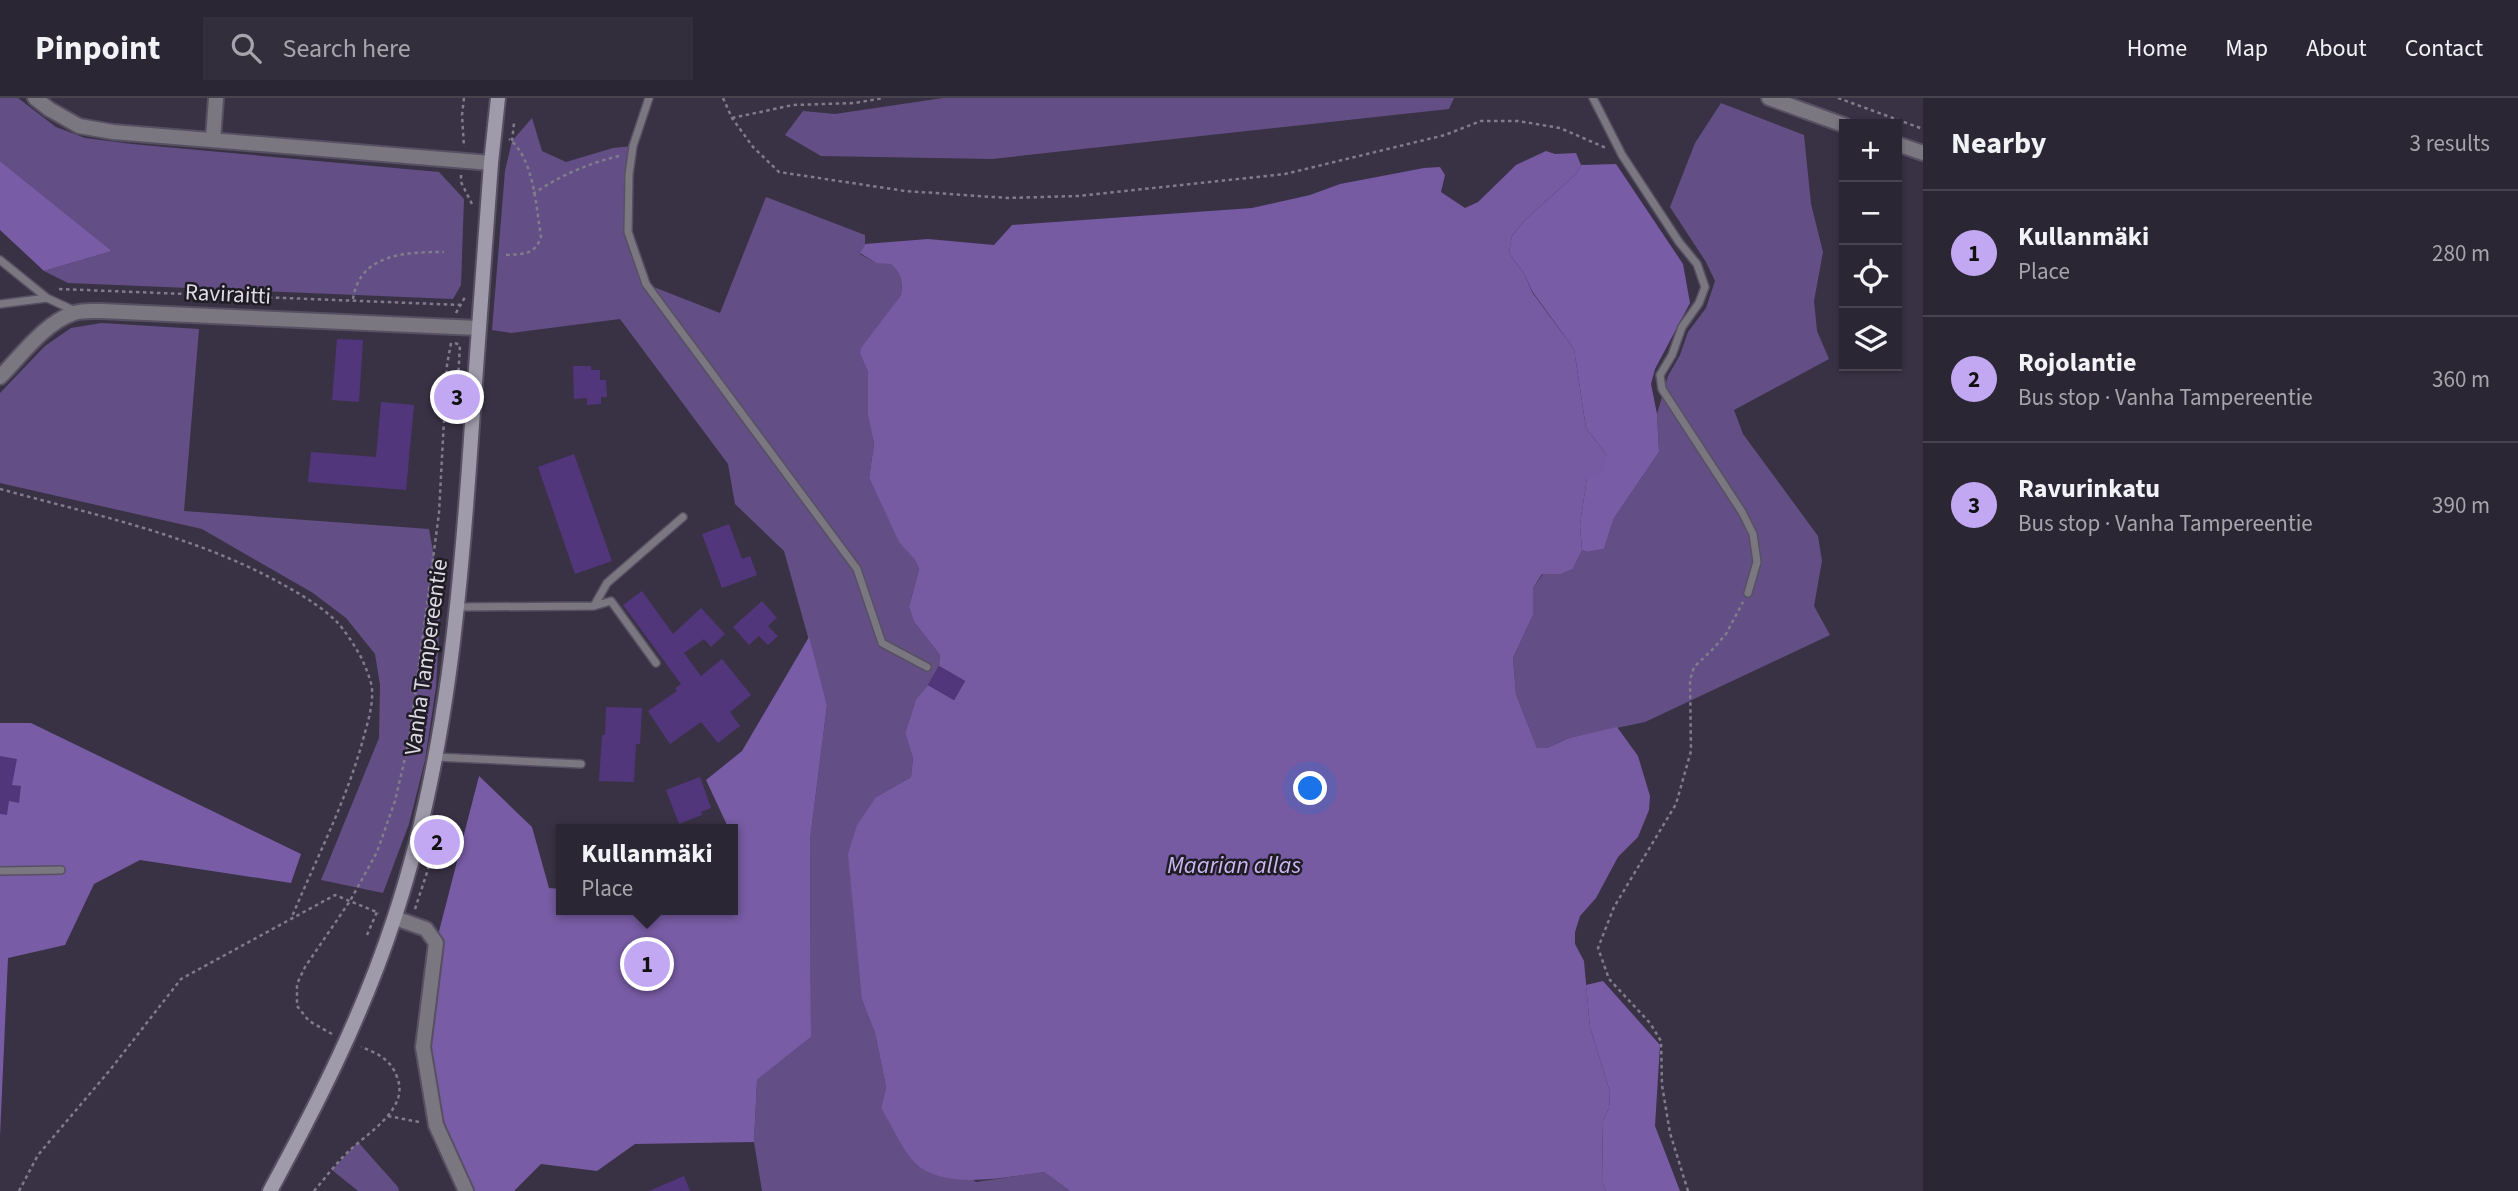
<!DOCTYPE html>
<html lang="en">
<head>
<meta charset="utf-8">
<style>
	body { margin:0; font-family:"Source Sans 3",sans-serif; background:#332e3c; color:#f1f3f6 }
	.controls { position:absolute; right:21px; top:21px; display:grid; overflow:hidden; border-radius:0px; box-shadow:0 2px 5px #0004 }
	.controls button { width:63px; height:63px; display:grid; place-items:center; padding:0; border:0; border-bottom:2px solid #47434f; background:#2b2634; color:#f1f3f6; font:35px sans-serif }
	.you { position:absolute; left:1311px; top:691px; width:24px; height:24px; margin:-18px; border:5px solid #fff; border-radius:50%; background:#1a73e8; box-shadow:0 0 0 10px #1a73e833 }
	.badge { display:grid; place-items:center; width:46px; height:46px; border-radius:50%; background:#c2a8f2; color:#111; font-size:23px; font-weight:700 }
	.pin { position:absolute; translate:-50% -50%; border:4px solid #fff; box-shadow:0 2px 7px #0006 }
	.popup { position:absolute; left:556px; top:726px; width:182px; height:91px; box-sizing:border-box; display:grid; place-content:center; border-radius:0px; background:#2b2634; filter:drop-shadow(0 2px 5px #0005); font-size:23px; white-space:nowrap; color:#a6a5ac }
	.popup b { font-size:26px; color:#f1f3f6 }
	.popup::after { content:''; position:absolute; left:50%; top:100%; margin-left:-14px; border:14px solid transparent; border-top-color:#2b2634 }
	.list { margin:0; padding:0; list-style:none }
	h2 { display:flex; justify-content:space-between; align-items:center; height:91px; margin:0; padding:0 28px; font-size:30px }
	h2 small { font-size:23px; font-weight:400; color:#a6a5ac }
	.list li { display:grid; grid-template-columns:46px 1fr auto; gap:21px; align-items:center; box-sizing:border-box; height:126px; padding:0 28px; border-top:2px solid #47434f }
	.list b { display:block; font-size:26px; white-space:nowrap }
	.list p { margin:0; font-size:23px; white-space:nowrap; color:#a6a5ac }
	.list em { font-size:23px; font-style:normal; color:#a6a5ac }
	.icon { flex:none; width:38px; height:38px; fill:none; stroke:currentColor; stroke-width:2; stroke-linecap:round; stroke-linejoin:round }
	.map { position:relative; flex:none; width:1923px; height:1093px; overflow:hidden }
	header { display:flex; align-items:center; gap:42px; box-sizing:border-box; height:98px; padding:0 35px; background:#2b2634; border-bottom:2px solid #47434f }
	header strong { font-size:33px }
	nav { display:flex; gap:38px; margin-inline-start:auto; font-size:24px }
	.search { width:490px; height:63px; background:#332e3c; display:flex; align-items:center; gap:18px; box-sizing:border-box; padding:0 24px; border-radius:0px; color:#a6a5ac; font-size:26px }
	main { display:flex }
	aside { flex:1; background:#2b2634 }
	.map>svg:first-child { display:block }
</style>
</head>
<body>
<header>
<strong>Pinpoint</strong>
<div class="search"><svg class="icon" aria-label="search" viewBox="0 0 24 24"><circle cx="10" cy="10" r="6"/><path d="M15 15l6 6"/></svg>Search here</div>
<nav><a>Home</a><a>Map</a><a>About</a><a>Contact</a></nav>
</header>
<main>
<div class="map">
<svg width="1923" height="1093" viewBox="0 0 1923 1093">
	<rect width="100%" height="100%" fill="#393245"/>
	<path fill="#634f85" d="M0,0h18l38,29 29,11 47,6 307,28 25,27 -3,86 -8,14 -385,-16 -24,-12 68,-20 -112,-90z
		M943,0h511l-5,11 -457,50 -171,-3 -36,-21 18,-24 32,3z
		M1721,5l83,32 7,69 12,48 -9,49 3,30 12,28 -95,51 9,24 75,102 4,25 -8,45 16,29 -185,87 -76,16 -22,10h-10l-21,-54 -3,-36 20,-43v-27l10,-14h18l12,-5 9,-19 5,2 17,-3 10,-31 45,-66 -2,-38 11,-38 12,-21 8,-23 18,-24 9,-27 -9,-19 -36,-55 25,-64z
		M532,20l10,33 24,11 47,-14 20,-2 -5,86 18,52 74,29 46,-116 99,38v9l-5,10 16,9h15c10,10 12,18 10,32l-39,53 -2,6 8,18v44l6,28 -5,34 30,63 16,19 4,9 -10,38 5,15 26,33 -1,11 -11,19 -12,14 -11,34 8,25 -2,19 -35,20 -14,203 13,33 11,54 -5,21 95,74 68,-10 26,19h-308l-8,-49 3,-62 54,-43 -1,-197 17,-135 -43,-154 -49,-47 -7,-40 -108,-145 -109,14 -19,-3 13,-159 7,-30z
		M102,225l97,6 -15,182 245,18 12,68 -5,90 -11,73 -16,64 -26,69 -62,-13 58,-142 1,-53 -5,-31 -29,-36 -33,-25 -111,-64 -202,-46v-90l45,-47 26,-18z
		M358,1044l40,45 1,4h-41l-26,-21z"/>
	<path fill="#785ca5" d="M0,63l112,90 -68,20 -44,-41z
		M1616,66l67,100 7,39 -35,66 -4,15 6,30 2,38 -45,66 -10,31 -17,3 -5,-2 -2,-25 7,-48 20,-22 -21,-27 -12,-79 -42,-58 -7,-16 -16,-22 3,-17 13,-16 52,-47 4,-8z
		M809,539l18,68 -17,135 1,197 -54,43 -3,62 -119,2 -38,27 -56,-7 -27,27h-48l-30,-66 -13,-78 13,-104 43,-167 53,51 17,61 12,1v21h172v-81h-9l3,-4 -21,-45 36,-29z
		M0,625h31l270,131 -10,29 -151,-23 -46,24 -29,61 -57,13 -8,178z
		M1603,883l57,64 -5,81 25,65h-74l-4,-9 1,-61 6,-13 1,-16 -20,-65 -4,-42z"/>
	<path fill="#765aa2" d="M1546,53l9,3 21,-1 5,12 -4,8 -52,47 -13,16 -3,17 16,22 7,17 42,57 12,79 21,27 -5,18 -15,5 -7,47 2,25 -9,19 -12,5h-19l-9,14v27l-20,43 3,36 21,54h10l22,-10 48,-11 21,29 12,40 -1,14 -11,27 -20,20 -22,41 -16,18 -5,16v12l9,17 6,66 20,65 -1,16 -6,13 -1,61 4,9h-536l-26,-19c-38,5 -100,19 -129,-9 -14,-15 -23,-38 -34,-55l5,-21 -11,-54 -13,-33 -14,-146 9,-29 19,-28 35,-20 2,-19 -8,-25 11,-34 12,-14 26,15 11,-19 -26,-15 1,-11 -26,-33 -5,-15 10,-38 -4,-9 -16,-18 -30,-64 5,-34 -6,-28v-44l-8,-18 1,-6 40,-53c2,-14 0,-22 -10,-31l-15,-1 -16,-10 5,-9 63,-5 66,6 18,-20 240,-17 58,-13 30,-11 84,-16 16,-1 5,8 -4,17 24,16 13,-6 38,-37z"/>
	<path fill="#52367b" d="M337,241l26,1 -4,62 -27,-2z
		M573,268h18v4h9v10h6l1,17h-6v7l-14,1v-7l-13,1z
		M381,304l33,3 -8,85 -98,-8 3,-30 65,5z
		M574,356l38,107 -37,13 -37,-107z
		M729,426l13,35 8,-3 7,19 -35,13 -20,-54z
		M642,493l31,43 28,-26 24,26 -14,13 -7,-8 -20,14 17,23 21,-17 29,36 -21,17 10,14 -22,17 -17,-21 -31,22 -22,-33 29,-20 -2,-3 6,-4 -58,-79z
		M762,503l15,17 -9,8 10,10 -10,9 -9,-9 -10,9 -16,-18z
		M939,568l26,15 -11,19 -26,-15z
		M606,609l36,1 -2,36h-4l-2,38 -35,-1 3,-46h3z
		M0,658l17,3 -5,26 9,1 -2,17 -10,-2 -2,14 -7,-1z
		M700,679l11,31 -10,4 1,3 -23,9 -13,-34z
		M684,1078l6,15h-41z"/>
	<g fill="none" stroke-linecap="round" stroke-linejoin="round">
		<defs>
			<path id="service" d="M649,0l-16,48 -4,28 -1,58 18,52 211,285 25,74 45,24
				M1593,0l29,57 57,87 18,22 8,23 -6,16 -17,24 -10,28 -12,20 2,14 80,123 11,22 4,28 -9,31
				M0,162l47,38 28,13
				M0,206l47,-6
				M594,508l17,-5 45,62
				M457,509l137,-1 13,-23 76,-66
				M436,659l145,7
				M0,773l61,-1"/>
			<path id="minor" d="M35,0l14,11 30,17 34,6 378,31
				M213,42l3,-42
				M0,279c21,-21 44,-54 74,-64 8,-3 19,-2 27,-2l377,17
				M395,820l31,11 10,14 -13,104 13,78 30,66"/>
			<path id="tertiary" d="M1769,0l75,27
				M1897,46l26,9"/>
			<path id="secondary" d="M270,1093c48,-88 93,-177 124,-272 53,-160 67,-328 78,-495 6,-87 12,-174 19,-261l7,-65"/>
		</defs>
		<use href="#service" stroke="#575062" stroke-width="10"/>
		<use href="#minor" stroke="#575062" stroke-width="18"/>
		<use href="#tertiary" stroke="#575062" stroke-width="18"/>
		<use href="#secondary" stroke="#575062" stroke-width="18"/>
		<path stroke="#817c8c" stroke-width="2.5" stroke-dasharray="3.5 3.5" stroke-linecap="butt" d="M464,0l-2,17 2,32
			M723,0l9,20 21,29 26,25 126,19 103,7 70,-2 207,-22 160,-39 36,-14h37l42,7 46,20
			M1838,0l85,31
			M732,20l61,-13 62,-2 28,-5
			M512,43l2,-18
			M461,77v7l11,22
			M533,96c26,-18 56,-31 86,-38
			M506,157c17,-1 29,0 35,-18 -5,-30 -7,-79 -32,-98
			M59,191l402,16
			M353,201c7,-46 54,-47 91,-47
			M456,215l9,-16
			M455,245l5,2 -3,52
			M0,391c95,26 196,47 282,95 18,10 37,21 53,36 10,10 20,26 27,39 4,10 9,20 10,30 1,17 -4,32 -8,47 -17,64 -48,123 -73,183
			M415,811l22,-67
			M367,837l10,-23
			M332,936l-23,-13 -12,-15v-22l8,-17 45,-66 27,-49 18,-51 14,-60 30,-228 8,-148 4,-22
			M388,1018l31,6
			M19,1093l19,-36 72,-85 71,-91 154,-84 44,18
			M314,1093c12,-14 23,-29 36,-41 19,-18 60,-42 47,-73 -6,-17 -19,-24 -36,-30
			M1688,1093l-18,-58 -8,-48 -1,-44 -11,-18 -41,-44 -11,-31 16,-41 62,-103 15,-53 -1,-71 4,-13 18,-17 14,-16 17,-32"/>
		<use href="#service" stroke="#7a7781" stroke-width="7"/>
		<use href="#minor" stroke="#7a7781" stroke-width="14"/>
		<use href="#tertiary" stroke="#7a7781" stroke-width="14"/>
		<use href="#secondary" stroke="#a09baa" stroke-width="14"/>
	</g>
	<g text-anchor="middle" dominant-baseline="central" stroke-width="5" stroke-linejoin="round" paint-order="stroke">
		<g font-size="23" fill="#dedae6" stroke="#1f1c24">
			<text transform="translate(228 196) rotate(3)">Raviraitti</text>
			<text transform="translate(426 559) rotate(-82)">Vanha Tampereentie</text>
		</g>
		<g font-size="24" font-style="italic" fill="#ccb7f3" stroke="#1f1c24">
			<text x="1234" y="767">Maarian allas</text>
		</g>
	</g>
</svg>
<div class="controls">
<button>+</button>
<button>−</button>
<button><svg class="icon" aria-label="locate" viewBox="0 0 24 24"><circle cx="12" cy="12" r="6"/><path d="M12 2v4M12 18v4M2 12h4M18 12h4"/></svg></button>
<button><svg class="icon" aria-label="layers" viewBox="0 0 24 24"><path d="M12 4l9 5-9 5-9-5zM3 14l9 5 9-5"/></svg></button>
</div>
<div class="you"></div>
<div class="pin badge" style="left:647px;top:866px">1</div>
<div class="popup"><b>Kullanmäki</b>Place</div>
<div class="pin badge" style="left:437px;top:744px">2</div>
<div class="pin badge" style="left:457px;top:299px">3</div>
</div>
<aside>
<h2>Nearby<small>3 results</small></h2>
<ul class="list">
<li><span class="badge">1</span><div><b>Kullanmäki</b><p>Place</p></div><em>280 m</em></li>
<li><span class="badge">2</span><div><b>Rojolantie</b><p>Bus stop · Vanha Tampereentie</p></div><em>360 m</em></li>
<li><span class="badge">3</span><div><b>Ravurinkatu</b><p>Bus stop · Vanha Tampereentie</p></div><em>390 m</em></li>
</ul>
</aside>
</main>
</body>
</html>
